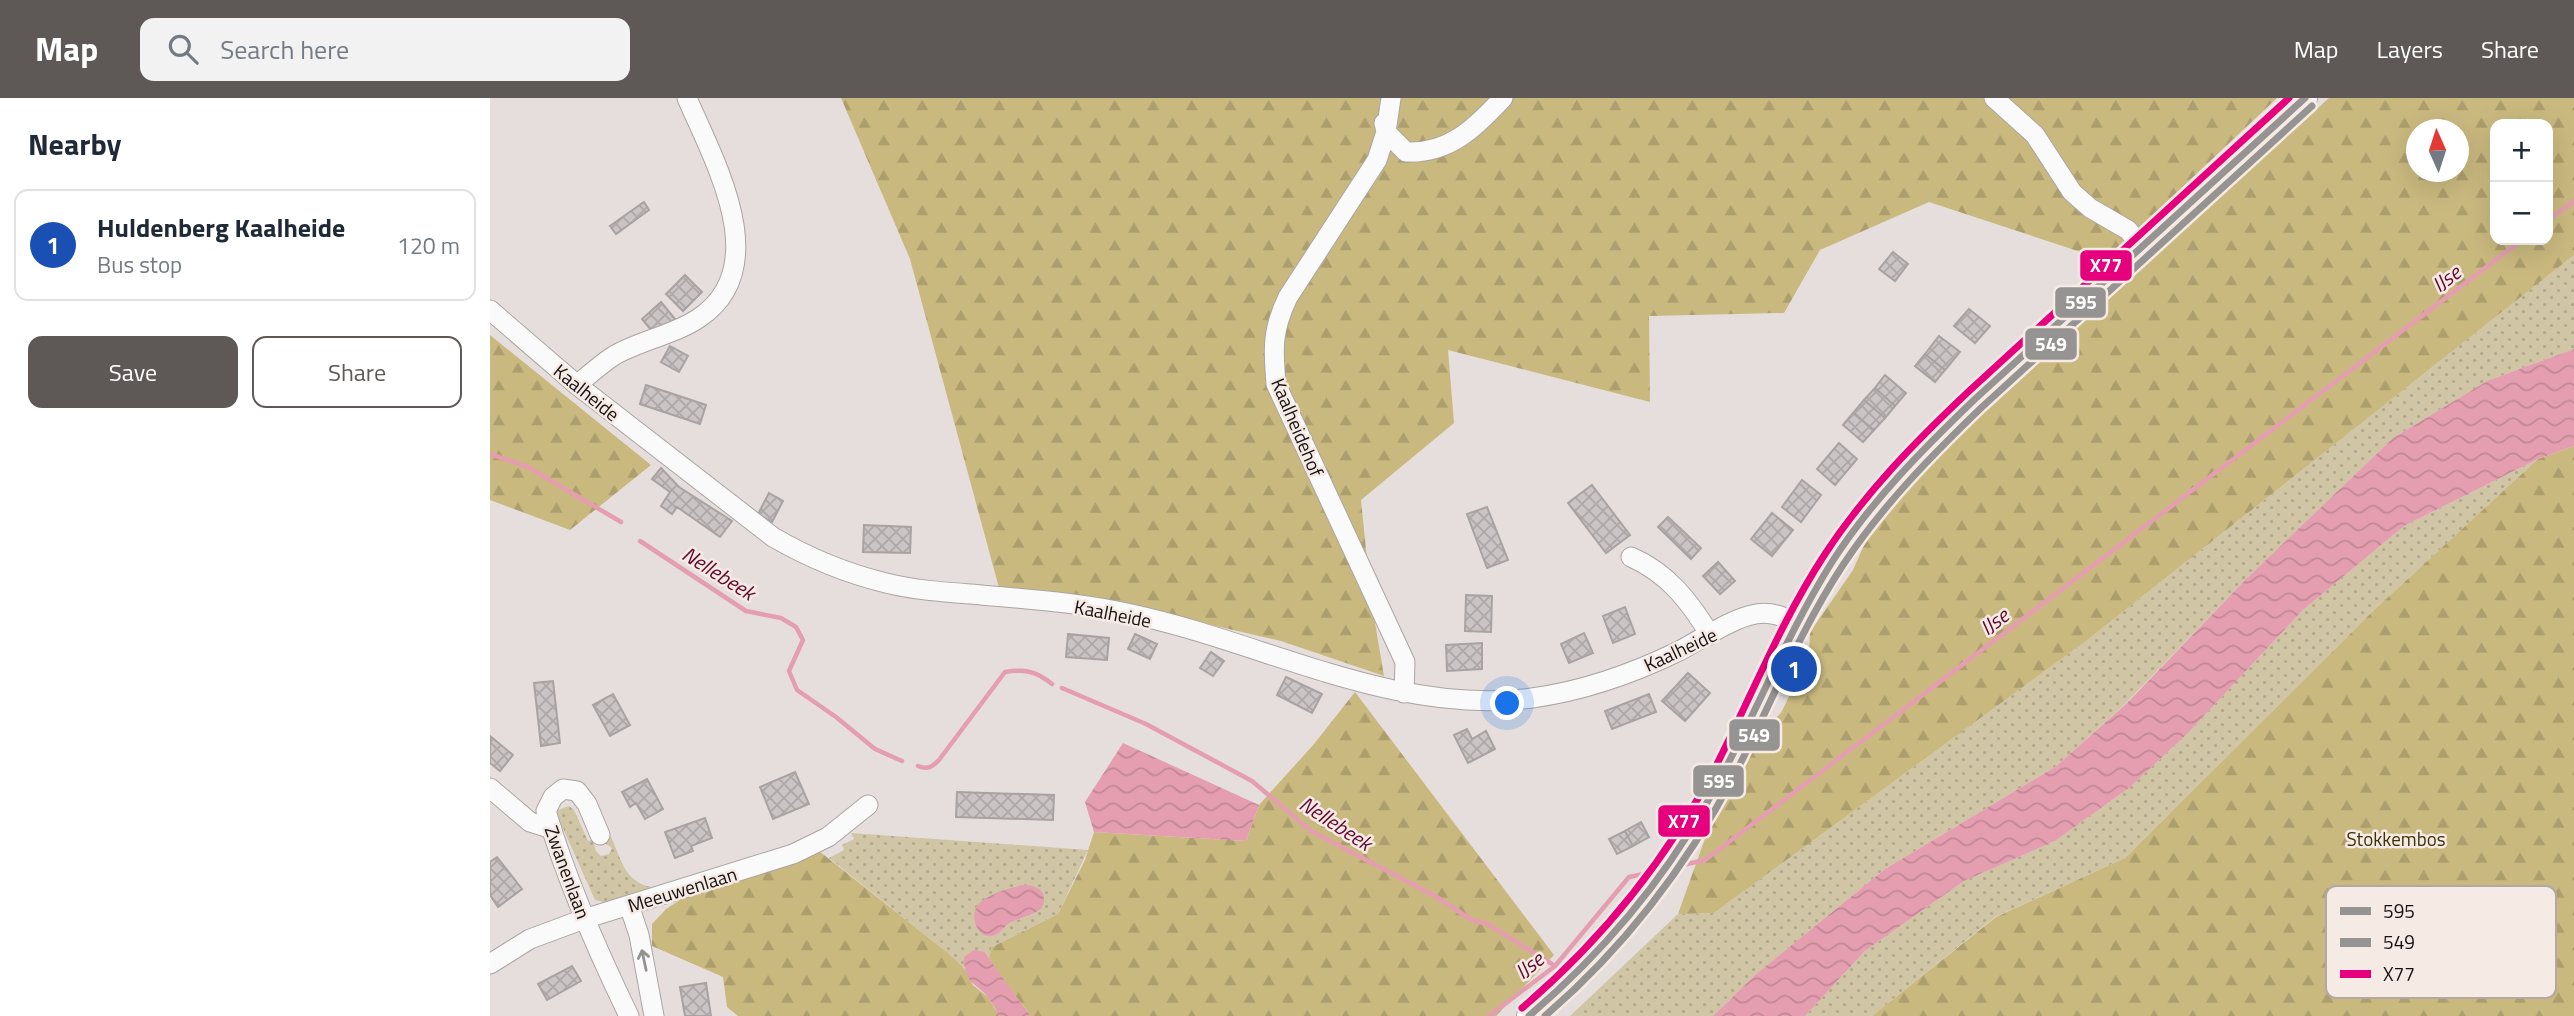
<!DOCTYPE html>
<html lang="en">
<head>
<meta charset="utf-8">
<style>
	body { margin:0; font-family:"Titillium Web",sans-serif; background:#f2f2f3; color:#1f2937 }
	.controls { position:absolute; right:21px; top:21px; display:grid; overflow:hidden; border-radius:14px; box-shadow:0 7px 28px #0002 }
	.controls button { width:63px; height:63px; display:grid; place-items:center; padding:0; border:0; border-bottom:2px solid #e0e1e3; background:#fff; color:#1f2937; font:35px sans-serif }
	.compass { position:absolute; left:1916px; top:21px; width:63px; height:63px; border-radius:50%; background:#fff; box-shadow:0 7px 28px #0002; rotate:357deg }
	.you { position:absolute; left:1018px; top:606px; width:24px; height:24px; margin:-18px; border:5px solid #fff; border-radius:50%; background:#1a73e8; box-shadow:0 0 0 10px #1a73e833 }
	.badge { display:grid; place-items:center; width:46px; height:46px; border-radius:50%; background:#5e5957; color:#fff; font-size:23px; font-weight:700 }
	.pin { position:absolute; translate:-50% -50%; border:4px solid #fff; box-shadow:0 2px 7px #0006 }
	.list { margin:0; padding:0; list-style:none }
	h2 { display:flex; justify-content:space-between; align-items:center; height:91px; margin:0; padding:0 28px; font-size:30px }
	h2 small { font-size:23px; font-weight:400; color:#747a83 }
	.list li { display:grid; grid-template-columns:46px 1fr auto; gap:21px; align-items:center; box-sizing:border-box; height:112px; margin:0 14px 14px; padding:0 14px; border:2px solid #e0e1e3; border-radius:14px }
	.list b { display:block; font-size:26px; white-space:nowrap }
	.list p { margin:0; font-size:23px; white-space:nowrap; color:#747a83 }
	.list em { font-size:23px; font-style:normal; color:#747a83 }
	.actions { display:flex; gap:14px; padding:21px 28px }
	.actions a { flex:1; padding:16px 0; border:2px solid #5e5957; border-radius:14px; text-align:center; font-size:24px; color:#5e5957 }
	.actions .main { background:#5e5957; color:#fff }
	.icon { flex:none; width:38px; height:38px; fill:none; stroke:currentColor; stroke-width:2; stroke-linecap:round; stroke-linejoin:round }
	.map { position:relative; flex:none; width:2084px; height:918px; overflow:hidden }
	header { display:flex; align-items:center; gap:42px; box-sizing:border-box; height:98px; padding:0 35px; background:#5e5957; color:#fff }
	header strong { font-size:33px }
	nav { display:flex; gap:38px; margin-inline-start:auto; font-size:24px }
	.search { width:490px; height:63px; background:#f2f2f3; display:flex; align-items:center; gap:18px; box-sizing:border-box; padding:0 24px; border-radius:14px; color:#747a83; font-size:26px }
	main { display:flex }
	aside { flex:1; background:#fff }
	.map>svg:first-child { display:block }
</style>
</head>
<body>
<header>
<strong>Map</strong>
<div class="search"><svg class="icon" aria-label="search" viewBox="0 0 24 24"><circle cx="10" cy="10" r="6"/><path d="M15 15l6 6"/></svg>Search here</div>
<nav><a>Map</a><a>Layers</a><a>Share</a></nav>
</header>
<main>
<aside>
<h2>Nearby<small></small></h2>
<ul class="list">
<li><span class="badge" style="background:#1a4fb4">1</span><div><b>Huldenberg Kaalheide</b><p>Bus stop</p></div><em>120 m</em></li>
</ul>
<div class="actions"><a class="main">Save</a><a>Share</a></div>
</aside>
<div class="map">
<svg width="2084" height="918" viewBox="0 0 2084 918">
	<defs>
		<pattern id="grass-dots" width="8" height="8" patternUnits="userSpaceOnUse" patternTransform="scale(1.75)"><rect width="8" height="8" fill="#d0c5a4"/><path d="M2 2h.1M6 6h.1" fill="none" stroke="#b2a88c" stroke-width="1.8" stroke-linecap="round"/></pattern>
		<pattern id="forest-firs" width="22" height="20" patternUnits="userSpaceOnUse" patternTransform="scale(1.75)"><rect width="22" height="20" fill="#cab97f"/><path d="M5 1l3.5 6h-7zM16 11l3.5 6h-7z" fill="#ad9e6d"/></pattern>
		<pattern id="water-waves" width="16" height="10" patternUnits="userSpaceOnUse" patternTransform="scale(1.75)"><rect width="16" height="10" fill="#e49eb0"/><path d="M0 5q4-4 8 0t8 0" fill="none" stroke="#c38796"/></pattern>
		<pattern id="building-cross-hatch" width="8" height="8" patternUnits="userSpaceOnUse" patternTransform="scale(1.75)"><rect width="8" height="8" fill="#cac5c4"/><path d="M0 0l8 8M0 8l8-8" fill="none" stroke="#ada8a7"/></pattern>
	</defs>
	<rect width="100%" height="100%" fill="#e5dedc"/>
	<path fill="url(#grass-dots)" fill-rule="evenodd" d="M2084,157v94l-87,32 -94,57 -146,140 -124,128 -68,61 -170,102 -130,106 -42,41h-143l108,-102 36,-1 372,-272z
		M2048,361l-165,152 -248,247 -130,59 -123,99h-67l60,-65 99,-70 91,-40 74,-53 58,-54 116,-124 101,-84z
		M79,708l5,4 14,31 22,-6c13,27 14,49 47,53l-50,15 -12,-3 -38,-85 1,-5zM112,743l10,7 -3,6 -8,2 -5,-5 -2,-7z
		M361,735l237,17 -30,64 -66,33 -3,11 -4,-6 -21,5v11l-16,-15 -119,-95 15,-8 -2,-5 12,-6zM526,788l27,10c-3,21 -12,18 -29,25 -7,3 -12,10 -19,14l-9,-36z"/>
	<path fill="url(#forest-firs)" fill-rule="evenodd" d="M351,0h1436l-172,162 -176,-58 -109,48 -36,63 -135,3 1,86 -202,-52 6,73 -93,77 10,99 13,77 -103,-35 -182,-42 -100,-11 -89,-329z
		M1839,0h245v157l-488,386 -372,272 -36,1 29,-81 55,-102 19,-18 28,-58 1,-23 43,-62 19,-43 84,-93zM2005,26h53v116h-53zM1926,32h42v42h-42z
		M0,237l161,130 -81,65 -80,-30z
		M2084,348v570h-702l124,-99 129,-59 248,-247 165,-152z
		M865,594l199,263 -58,61h-465c-14,-19 -32,-38 -42,-58l3,-11 66,-33 27,-54 9,-28 152,9 13,-36 55,-61z
		M329,753l129,102 16,15 9,17 16,13 10,18h-261l-11,-9 -4,-30 -71,-31v-22l14,-15 20,-13z"/>
	<path fill="url(#water-waves)" d="M2084,251v97l-36,13 -134,67 -101,84 -116,124 -58,54 -74,53 -91,40 -99,70 -60,65h-92l42,-41 130,-106 170,-102 72,-64 120,-125 146,-140 94,-57z
		M633,645l136,62 -13,36 -152,-9 -9,-30z
		M534,787c7,0 16,2 19,9 7,21 -22,22 -33,29 -5,3 -8,8 -13,11 -16,9 -27,-12 -21,-26 4,-11 37,-22 48,-23z
		M484,852l11,2c14,22 30,43 46,64h-32c-3,-5 -5,-11 -9,-16 -12,-17 -27,-15 -26,-43z"/>
	<g fill="none" stroke-linecap="round" stroke-linejoin="round">
		<path stroke="#e49eb0" stroke-width="4.5" d="M2058,122l26,-19
			M0,356l38,13 93,55
			M150,443l106,70 35,7 15,9 7,13 -14,31 8,19 39,27 39,32 27,12
			M572,590l84,36 106,57 59,50 124,65 37,24 16,4 67,42
			M428,668c10,4 14,1 21,-6l66,-88c20,-3 31,-1 47,12
			M1188,768l27,-6 817,-620
			M999,918l66,-50 74,-89 24,-5"/>
	</g>
	<path fill="url(#building-cross-hatch)" stroke="#a8a3a2" stroke-width="2" d="M154,104l5,8 -33,24 -6,-8z
		M1403,154l15,12 -13,17 -16,-12z
		M195,177l17,17 -19,19 -17,-17z
		M171,204l14,17 -19,17 -14,-17z
		M1479,211l21,17 -15,17 -21,-17z
		M1449,238l21,16 -15,18 -20,-16z
		M180,248l18,10 -9,16 -18,-10z
		M1435,256l20,16 -10,12 -20,-16z
		M1395,277l21,18 -11,13 -20,-18z
		M156,287l60,20 -6,19 -60,-20z
		M1385,290l20,18 -10,12 -21,-18z
		M1374,302l21,18 -11,12 -21,-17z
		M1363,315l21,17 -11,12 -20,-17z
		M1349,345l18,16 -22,26 -18,-16z
		M171,370l18,19 53,34 -12,16 -43,-30 -5,7 -11,-8 9,-14 -18,-13z
		M1312,382l19,15 -20,27 -19,-15z
		M1102,387l38,50 -24,18 -38,-50z
		M279,395l14,8 -11,21 -14,-8z
		M997,409l21,53 -21,8 -20,-54z
		M1282,415l21,17 -21,26 -21,-17z
		M1178,419l33,31 -10,11 -33,-32z
		M374,427l47,2 -1,26 -47,-1z
		M1228,464l17,19 -15,13 -17,-18z
		M976,497l26,1 -1,36 -26,-1z
		M1135,509l10,27 -22,9 -10,-27z
		M1094,535l9,20 -24,10 -8,-19z
		M578,536l41,4 -2,22 -41,-3z
		M645,536l22,10 -7,15 -22,-10z
		M992,545v26l-35,2 -1,-26z
		M721,554l13,9 -11,15 -13,-8z
		M1198,575l22,20 -25,28 -23,-20z
		M796,579l36,17 -10,19 -35,-18z
		M63,583l7,62 -19,3 -7,-63z
		M123,596l17,31 -20,11 -17,-31z
		M1159,596l7,18 -44,17 -7,-18z
		M977,631l5,10 14,-8 9,18 -27,14 -14,-28z
		M0,638l23,19 -13,16 -10,-8z
		M305,674l14,32 -36,15 -13,-32z
		M157,681l16,30 -18,10 -9,-16 -6,4 -8,-15z
		M467,694l97,3 -1,25 -97,-3z
		M215,720l7,20 -21,8 2,5 -18,7 -10,-26z
		M1151,724l8,15 -16,9 -8,-15z
		M1135,733l8,15 -16,8 -8,-15z
		M7,759l25,32 -24,18 -8,-12v-33z
		M82,868l9,15 -34,19 -9,-16z
		M216,885l5,33h-26l-5,-29z"/>
	<g fill="none" stroke-linecap="round" stroke-linejoin="round">
		<defs>
			<path id="minor" d="M901,0l-5,34 -9,28 -89,137c-16,33 -15,51 -12,87l129,278 -1,31
				M1504,0l41,37 37,57 18,16 38,22 14,17
				M894,25l2,9 20,20c43,2 69,-24 97,-54
				M0,212l87,75 196,152c36,21 72,36 113,46 28,7 57,9 85,11 53,5 108,8 160,20 132,28 263,102 401,84 51,-7 100,-24 147,-47 23,-12 53,-33 77,-37 15,-3 28,3 41,9
				M87,287c12,-10 25,-22 38,-30 26,-15 59,-20 84,-37 76,-51 15,-157 -12,-220
				M1141,459c37,16 59,45 79,78
				M0,690l40,34 22,7
				M110,737l-13,-31 -10,-13 -14,-2 -10,8 -7,14c21,71 51,139 83,205
				M139,807l10,30 15,81
				M0,866l40,-25 54,-20 209,-65 35,-17 40,-32"/>
			<path id="major" d="M1039,918c71,-58 130,-130 176,-209 53,-92 87,-194 151,-279 56,-75 128,-137 197,-200 84,-76 168,-153 252,-230"/>
		</defs>
		<use href="#minor" stroke="#aaa5a3" stroke-width="21"/>
		<use href="#major" stroke="#aaa5a3" stroke-width="26"/>
		<use href="#minor" stroke="#fbfafa" stroke-width="19"/>
		<use href="#major" stroke="#fbfafa" stroke-width="24"/>
		<defs>
			<path id="bus-1" d="M1039,918c70,-60 130,-129 176,-210 46,-79 78,-166 127,-244 39,-61 91,-113 143,-163l330,-301"/>
			<path id="bus-2" d="M1055,918c78,-67 141,-149 189,-240 36,-70 65,-144 109,-211 39,-59 88,-109 139,-158l330,-301"/>
			<path id="bus-3" d="M1032,910c80,-68 145,-149 194,-242 36,-71 65,-145 109,-212 40,-61 90,-112 143,-162l321,-294"/>
		</defs>
		<use href="#bus-1" stroke="#f6eae5" stroke-width="12"/>
		<use href="#bus-2" stroke="#f6eae5" stroke-width="12"/>
		<use href="#bus-3" stroke="#f6eae5" stroke-width="12"/>
		<use href="#bus-1" stroke="#969493" stroke-width="7"/>
		<use href="#bus-2" stroke="#969493" stroke-width="7"/>
		<use href="#bus-3" stroke="#e6007e" stroke-width="7"/>
	</g>
	<defs><path id="oneway-shaft" d="M-6 0H5M1.5-3L5.5 0L1.5 3" fill="none" stroke-width="1.6" stroke-linecap="round" stroke-linejoin="round" transform="scale(1.75)"/></defs>
	<use stroke="#949191" href="#oneway-shaft" transform="translate(154 862) rotate(-102)"/>
	<g text-anchor="middle" dominant-baseline="central" stroke-width="5" stroke-linejoin="round" paint-order="stroke">
		<g font-size="19" fill="#151110" stroke="#f6eae5">
			<text transform="translate(97 294) rotate(39)">Kaalheide</text>
			<text transform="translate(808 329) rotate(67)">Kaalheidehof</text>
			<text transform="translate(623 515) rotate(11)">Kaalheide</text>
			<text transform="translate(1190 551) rotate(-25)">Kaalheide</text>
			<text transform="translate(78 774) rotate(70)">Zwanenlaan</text>
			<text transform="translate(192 791) rotate(-17)">Meeuwenlaan</text>
		</g>
		<g font-size="19" fill="#3d3205" stroke="#f6eae5">
			<text x="1906" y="740">Stokkembos</text>
		</g>
		<g font-size="21" font-style="italic" fill="#62092f" stroke="#f6eae5">
			<text transform="translate(1956 180) rotate(-37)">IJse</text>
			<text transform="translate(229 475) rotate(32)">Nellebeek</text>
			<text transform="translate(1504 523) rotate(-37)">IJse</text>
			<text transform="translate(846 725) rotate(33)">Nellebeek</text>
			<text transform="translate(1039 867) rotate(-38)">IJse</text>
		</g>
	</g>
	<rect x="1836" y="788" width="230" height="112" rx="10" fill="#f6eae5" stroke="#b2a9a5" stroke-width="2"/>
	<rect x="1850" y="809" width="31" height="8" fill="#969493"/>
	<rect x="1850" y="840" width="31" height="9" fill="#969493"/>
	<rect x="1850" y="872" width="31" height="8" fill="#e6007e"/>
	<g font-size="19" fill="#151110">
		<text x="1893" y="820">595</text>
		<text x="1893" y="851">549</text>
		<text x="1893" y="883">X77</text>
	</g>
	<g stroke="#f6eae5" stroke-width="2.5">
		<rect x="1589" y="151" width="54" height="33" rx="7" fill="#e6007e"/>
		<rect x="1564" y="188" width="53" height="33" rx="7" fill="#969493"/>
		<rect x="1534" y="229" width="54" height="34" rx="7" fill="#969493"/>
		<rect x="1238" y="620" width="53" height="34" rx="7" fill="#969493"/>
		<rect x="1202" y="666" width="53" height="34" rx="7" fill="#969493"/>
		<rect x="1167" y="706" width="54" height="34" rx="7" fill="#e6007e"/>
	</g>
	<g font-size="19" text-anchor="middle" font-weight="bold" fill="#fff">
		<text x="1616" y="174">X77</text>
		<text x="1591" y="211">595</text>
		<text x="1561" y="253">549</text>
		<text x="1264" y="644">549</text>
		<text x="1229" y="690">595</text>
		<text x="1194" y="730">X77</text>
	</g>
</svg>
<div class="controls">
<button>+</button>
<button>−</button>
</div>
<svg class="compass" viewBox="-18 -18 36 36"><path d="M0-13l5 13h-10z" fill="#e53935"/><path d="M0 13l5-13h-10z" fill="#747a83"/></svg>
<div class="you"></div>
<div class="pin badge" style="left:1304px;top:571px;background:#1a4fb4">1</div>
</div>
</main>
</body>
</html>
